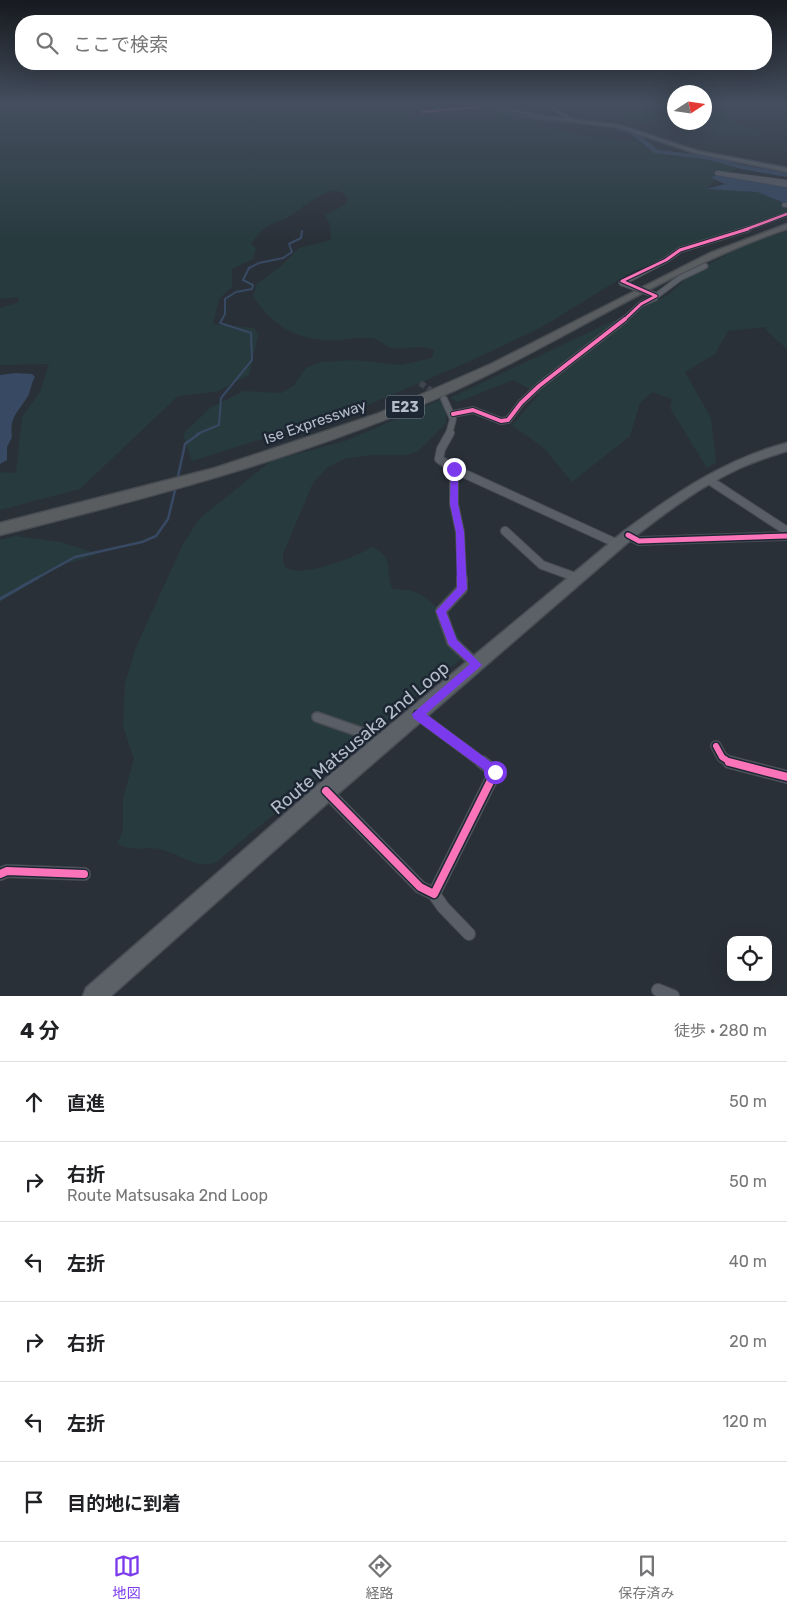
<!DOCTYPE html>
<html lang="ja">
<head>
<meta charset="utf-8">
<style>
	body { margin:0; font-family:Rubik,"Noto Sans JP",sans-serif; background:#f6f6f6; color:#202124 }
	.controls { position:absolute; right:15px; bottom:15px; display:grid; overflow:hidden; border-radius:10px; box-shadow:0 5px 20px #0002 }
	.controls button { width:45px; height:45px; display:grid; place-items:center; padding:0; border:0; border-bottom:1px solid #e0e0e0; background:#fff; color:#202124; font:25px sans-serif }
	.compass { position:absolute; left:667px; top:85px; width:45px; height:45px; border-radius:50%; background:#fff; box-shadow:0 5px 20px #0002; rotate:78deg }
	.stop { position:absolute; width:15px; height:15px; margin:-11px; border:4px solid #7c3aed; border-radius:50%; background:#fff }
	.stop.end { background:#7c3aed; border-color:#fff; box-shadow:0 1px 5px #0008 }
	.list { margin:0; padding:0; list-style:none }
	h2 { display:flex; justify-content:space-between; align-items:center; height:65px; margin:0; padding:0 20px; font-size:21px }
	h2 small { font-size:16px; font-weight:400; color:#757577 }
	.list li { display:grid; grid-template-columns:32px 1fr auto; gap:15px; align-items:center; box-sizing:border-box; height:80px; padding:0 20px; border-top:1px solid #e0e0e0 }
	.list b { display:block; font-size:19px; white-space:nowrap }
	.list p { margin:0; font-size:16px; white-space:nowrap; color:#757577 }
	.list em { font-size:16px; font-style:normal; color:#757577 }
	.icon { flex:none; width:28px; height:28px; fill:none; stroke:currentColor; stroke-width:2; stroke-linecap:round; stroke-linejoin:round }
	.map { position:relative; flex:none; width:787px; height:996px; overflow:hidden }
	.search { position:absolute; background:#fff; box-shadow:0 5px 20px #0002; left:15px; right:15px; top:15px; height:55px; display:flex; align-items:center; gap:12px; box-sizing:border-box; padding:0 18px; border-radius:20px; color:#757577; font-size:19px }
	.sheet { height:545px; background:#fff }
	nav { display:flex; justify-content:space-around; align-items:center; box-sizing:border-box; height:70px; border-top:1px solid #e0e0e0; background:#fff; font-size:14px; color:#757577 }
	nav a { display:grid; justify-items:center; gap:2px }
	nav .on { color:#7c3aed }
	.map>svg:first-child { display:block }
</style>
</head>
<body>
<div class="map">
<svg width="787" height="996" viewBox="0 0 787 996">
	<rect width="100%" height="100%" fill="#2a3038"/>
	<path fill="#273a3e" d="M0,103h392l14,13 69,3 23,-2 -8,-5 7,-6 -7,-3h63l-1,2 5,1 -34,-1 -16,2c23,23 99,32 132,35 16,18 41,14 63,17 13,1 26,6 38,9l-28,10 3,3 -9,8 51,3 30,12v12l-154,55 -91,56 -74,35 -107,46 -169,53 -9,-27 27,-26 34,-17 37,2 12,-7 13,-18 16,-6 30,-2 49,5 31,-7 2,-8c-15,-7 -27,1 -42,-2 -6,-1 -11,-7 -17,-9 -9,-3 -25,0 -34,1 -40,2 -67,-11 -88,-44l4,-12 25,-19 17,-17 32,-8 -1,-15 -5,-10 20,-10 2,-6c-9,-22 -44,8 -55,16 -7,5 -17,7 -24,11 -7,4 -12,12 -17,17l5,6 -3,10 -21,10v18l-13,12 -6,25 41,4 4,7 -9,40 -33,17 -38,4 -98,93 -80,21v-38l16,1 6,-56 18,-25 9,-28 -49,1v-57l19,-6 -2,-5 -17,2z
		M600,103h74v19l-22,-2 3,5c-14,-2 -27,-3 -38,-13h-12v-5z
		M705,103h82v13l-36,-3 -29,5 40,14c-13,13 -69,-3 -85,-9l27,-1z
		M787,231v118l-19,-17 -3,-5 -37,4 -13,23 -30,18 26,46 5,44 -9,6 -37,-60 2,-9 -20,-7 -12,11 -10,33 -58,46 -28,-34 -32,-23 27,-31 -26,-14 -55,22 -8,-4 218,-103 26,-23 49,-26z
		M440,400l6,12v11l-29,29 -11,3h-35l-27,4 -16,8 -15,16 -30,71c0,4 0,11 4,14 14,10 71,-11 84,-21 25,9 13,27 22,42 6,1 13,0 19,2 24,7 46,41 56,62l-253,210c-23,6 -34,-10 -56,-14 -15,-3 -29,4 -42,-6l6,-12v-33l11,-39 -11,-33 2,-42 11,-37 47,-103 16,-25 72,-58 74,-20z
		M16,536l44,6 38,12 -36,11 -62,37v-62z"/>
	<path fill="#384963" d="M717,175l70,11v18l-30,-12 -51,-3 19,-5 -14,-6z
		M16,373l16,1 3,3c-4,6 -4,13 -7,19 -10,17 -19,20 -16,41l-5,10v13l-7,4v-89z"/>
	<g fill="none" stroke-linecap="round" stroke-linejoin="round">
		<path stroke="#384963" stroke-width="2" d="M197,434l22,-9 2,-27 31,-38 -1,-27 -31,-10 5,-9v-15l11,-7 16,-3 1,-4 -10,-5 6,-12 10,-5 24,-5 9,-6 -3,-8 12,-6 1,-7"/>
		<path stroke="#384963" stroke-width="2.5" d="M177,481l8,-37 15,-11
			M35,579l40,-22 67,-15 14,-6 12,-17 8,-33"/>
		<path stroke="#384963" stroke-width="3" d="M0,599l37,-21"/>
		<path fill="#384963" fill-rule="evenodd" d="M492,103h7l6,3 -1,6 14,3 95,10 22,6 23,19 53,6 31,9 45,8v4l-46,-8 -31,-9 -56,-7 -23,-19 -18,-6 -95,-10 -21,-6 3,-4z"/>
		<path stroke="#3f454e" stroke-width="6" stroke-dasharray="6 3" stroke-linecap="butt" d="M420,383l24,16"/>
		<defs>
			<path id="minor-far6" d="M545,103l28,18
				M423,112l55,-5 8,-3"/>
			<path id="minor-far5" d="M787,182l-70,-9 70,12
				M784,205h3
				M744,230l43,-16"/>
			<path id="minor-far4" d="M622,283l44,-23 14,-10 68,-21
				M656,296l24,-18 25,-12
				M624,320l17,-16 14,-6v-3"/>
			<path id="minor-far3" d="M444,399l9,20 -4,15
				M453,414l20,-4 28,11 7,-1 13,-17 18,-17 86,-67"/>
			<path id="minor-far2" d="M450,433l-9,16 -2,10 15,10v35l6,28 2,47
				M454,469l164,75
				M709,480l78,51
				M505,531l37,34 36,13
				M628,535l11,6 148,-5"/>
			<path id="minor-far1" d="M462,578v11l-21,22 11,31 25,23
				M417,714l66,49
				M317,717l46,16 16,13
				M716,746l6,11 9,6"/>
			<path id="minor" d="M729,762l58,15
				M326,791l94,96 14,7 61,-122 -13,-10
				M0,874l7,-3 77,3
				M434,894l9,13 26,27
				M658,990l15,6"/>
			<path id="primary" d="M480,103h6l55,13 78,9 79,26 89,17v4l-92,-19 -77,-26 -77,-9z
				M787,443v8c-16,5 -32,10 -47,17 -39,18 -74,44 -107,70l-300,260 -222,198h-28l3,-8 233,-204 304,-252c51,-38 102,-73 164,-89z"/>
			<path id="motorway" d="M787,224v5c-116,39 -218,109 -329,160 -146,66 -302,107 -458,146v-12l215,-55 162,-54 114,-50 219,-111z"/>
		</defs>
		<use href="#minor-far6" stroke="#484c53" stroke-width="4.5"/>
		<use href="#minor-far5" stroke="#484c53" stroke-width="5"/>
		<use href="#minor-far4" stroke="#484c53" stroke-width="7"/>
		<use href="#minor-far3" stroke="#484c53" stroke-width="8"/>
		<use href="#minor-far2" stroke="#484c53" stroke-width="10"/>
		<use href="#minor-far1" stroke="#484c53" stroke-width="12"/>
		<use href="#minor" stroke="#484c53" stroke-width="14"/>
		<use href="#primary" stroke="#484c55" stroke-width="3"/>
		<use href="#motorway" stroke="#474c53" stroke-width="3"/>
		<use href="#minor-far6" stroke="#5a5e66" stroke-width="3"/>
		<use href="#minor-far5" stroke="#5a5e66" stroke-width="4"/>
		<use href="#minor-far4" stroke="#5a5e66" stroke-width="5"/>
		<use href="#minor-far3" stroke="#5a5e66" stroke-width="6"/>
		<use href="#minor-far2" stroke="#5a5e66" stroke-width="8"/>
		<use href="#minor-far1" stroke="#5a5e66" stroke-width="9"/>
		<use href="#minor" stroke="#5a5e66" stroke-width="12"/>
		<use href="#primary" fill="#5c6168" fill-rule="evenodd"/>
		<use href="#motorway" fill="#5a5d60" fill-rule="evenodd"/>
		<defs>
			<path id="minor-bridge" d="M622,283l33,12"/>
		</defs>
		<use href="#minor-bridge" stroke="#484c53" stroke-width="7" stroke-linecap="butt"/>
		<use href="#minor-bridge" stroke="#5a5e66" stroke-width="5"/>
		<defs>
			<path id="cycleway-far6" d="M423,112l55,-5 8,-3"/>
			<path id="cycleway-far5" d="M744,230l43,-16"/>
			<path id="cycleway-far4" d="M624,320l17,-16 15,-8 -34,-15 44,-21 14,-10 68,-21"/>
			<path id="cycleway-far3" d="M453,414l20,-4 28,11 7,-1 13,-17 18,-17 86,-67"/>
			<path id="cycleway-far2" d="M628,535l11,6 148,-5"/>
			<path id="cycleway-far1" d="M417,714l66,49
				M716,746l6,11 9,6"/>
			<path id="cycleway" d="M729,762l58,15
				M326,791l94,96 14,7 61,-122 -13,-10
				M0,874l7,-3 77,3"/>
		</defs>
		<use href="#cycleway-far6" stroke="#1d2633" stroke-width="3"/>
		<use href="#cycleway-far5" stroke="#1d2633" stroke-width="4"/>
		<use href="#cycleway-far4" stroke="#1d2633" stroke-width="5"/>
		<use href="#cycleway-far3" stroke="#1d2633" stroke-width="6"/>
		<use href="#cycleway-far2" stroke="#1d2633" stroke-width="8"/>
		<use href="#cycleway-far1" stroke="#1d2633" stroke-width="9"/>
		<use href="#cycleway" stroke="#1d2633" stroke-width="11"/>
		<use href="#cycleway-far6" stroke="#fb73b8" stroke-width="2"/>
		<use href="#cycleway-far5" stroke="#fb73b8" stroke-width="2.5"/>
		<use href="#cycleway-far4" stroke="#fb73b8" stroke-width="3"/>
		<use href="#cycleway-far3" stroke="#fb73b8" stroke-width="4"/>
		<use href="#cycleway-far2" stroke="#fb73b8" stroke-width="5"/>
		<use href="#cycleway-far1" stroke="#fb73b8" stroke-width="6"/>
		<use href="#cycleway" stroke="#fb73b8" stroke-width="8"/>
	</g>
	<linearGradient id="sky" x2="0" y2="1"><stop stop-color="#171a1f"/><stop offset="0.43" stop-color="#444e5e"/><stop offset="1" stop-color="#444e5e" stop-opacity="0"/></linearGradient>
	<rect width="787" height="242" fill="url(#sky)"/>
	<path fill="#7c3aed" d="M454,466l4,3v35l6,28 3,57 -21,23 11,28 25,25 -56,49 73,54 2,4 -6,6 -82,-60 -1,-4 58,-50 -21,-19 -13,-34 21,-23 -1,-56 -6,-28 1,-35z"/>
	<g text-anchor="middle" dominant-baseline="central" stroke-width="5" stroke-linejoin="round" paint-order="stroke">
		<rect fill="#1d2633" stroke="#878f9c" stroke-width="1" x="386" y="395.5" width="38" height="23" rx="4"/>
		<g font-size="14" font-weight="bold" fill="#b4bcc9">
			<text x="405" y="407">E23</text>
		</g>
		<g font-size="15" fill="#b4bcc9" stroke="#1d2633">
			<text transform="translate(315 422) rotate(-19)">Ise Expressway</text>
		</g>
		<g font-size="18" fill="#b4bcc9" stroke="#1d2633">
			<text transform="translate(360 738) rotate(-40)">Route Matsusaka 2nd Loop</text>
		</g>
	</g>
</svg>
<div class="controls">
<button><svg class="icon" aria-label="locate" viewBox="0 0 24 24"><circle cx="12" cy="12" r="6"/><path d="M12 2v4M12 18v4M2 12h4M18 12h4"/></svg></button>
</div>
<svg class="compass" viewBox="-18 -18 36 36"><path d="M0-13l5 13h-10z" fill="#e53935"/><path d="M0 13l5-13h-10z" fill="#757577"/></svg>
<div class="stop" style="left:495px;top:772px"></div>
<div class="stop end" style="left:454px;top:469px"></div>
<div class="search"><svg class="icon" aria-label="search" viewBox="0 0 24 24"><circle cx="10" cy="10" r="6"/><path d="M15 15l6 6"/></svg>ここで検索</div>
</div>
<section class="sheet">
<h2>4 分<small>徒歩 · 280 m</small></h2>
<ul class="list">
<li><svg class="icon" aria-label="ahead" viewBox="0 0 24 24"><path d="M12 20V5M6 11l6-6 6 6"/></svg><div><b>直進</b></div><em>50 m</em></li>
<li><svg class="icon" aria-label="right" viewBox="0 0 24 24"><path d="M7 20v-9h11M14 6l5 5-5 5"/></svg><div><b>右折</b><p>Route Matsusaka 2nd Loop</p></div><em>50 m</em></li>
<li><svg class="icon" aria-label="left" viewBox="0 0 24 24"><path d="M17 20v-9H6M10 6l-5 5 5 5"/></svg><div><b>左折</b></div><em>40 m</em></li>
<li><svg class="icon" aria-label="right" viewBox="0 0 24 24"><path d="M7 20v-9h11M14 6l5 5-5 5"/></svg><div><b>右折</b></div><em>20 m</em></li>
<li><svg class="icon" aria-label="left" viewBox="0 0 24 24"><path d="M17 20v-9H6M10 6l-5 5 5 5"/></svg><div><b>左折</b></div><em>120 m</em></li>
<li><svg class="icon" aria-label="arrive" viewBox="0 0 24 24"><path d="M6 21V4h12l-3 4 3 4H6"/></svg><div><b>目的地に到着</b></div></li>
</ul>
</section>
<nav>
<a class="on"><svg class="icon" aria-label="map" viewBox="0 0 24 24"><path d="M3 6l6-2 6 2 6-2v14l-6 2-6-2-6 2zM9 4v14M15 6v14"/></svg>地図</a>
<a><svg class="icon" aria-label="directions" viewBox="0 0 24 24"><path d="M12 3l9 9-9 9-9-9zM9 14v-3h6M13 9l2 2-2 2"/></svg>経路</a>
<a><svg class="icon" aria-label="saved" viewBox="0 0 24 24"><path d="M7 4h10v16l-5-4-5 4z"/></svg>保存済み</a>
</nav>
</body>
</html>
